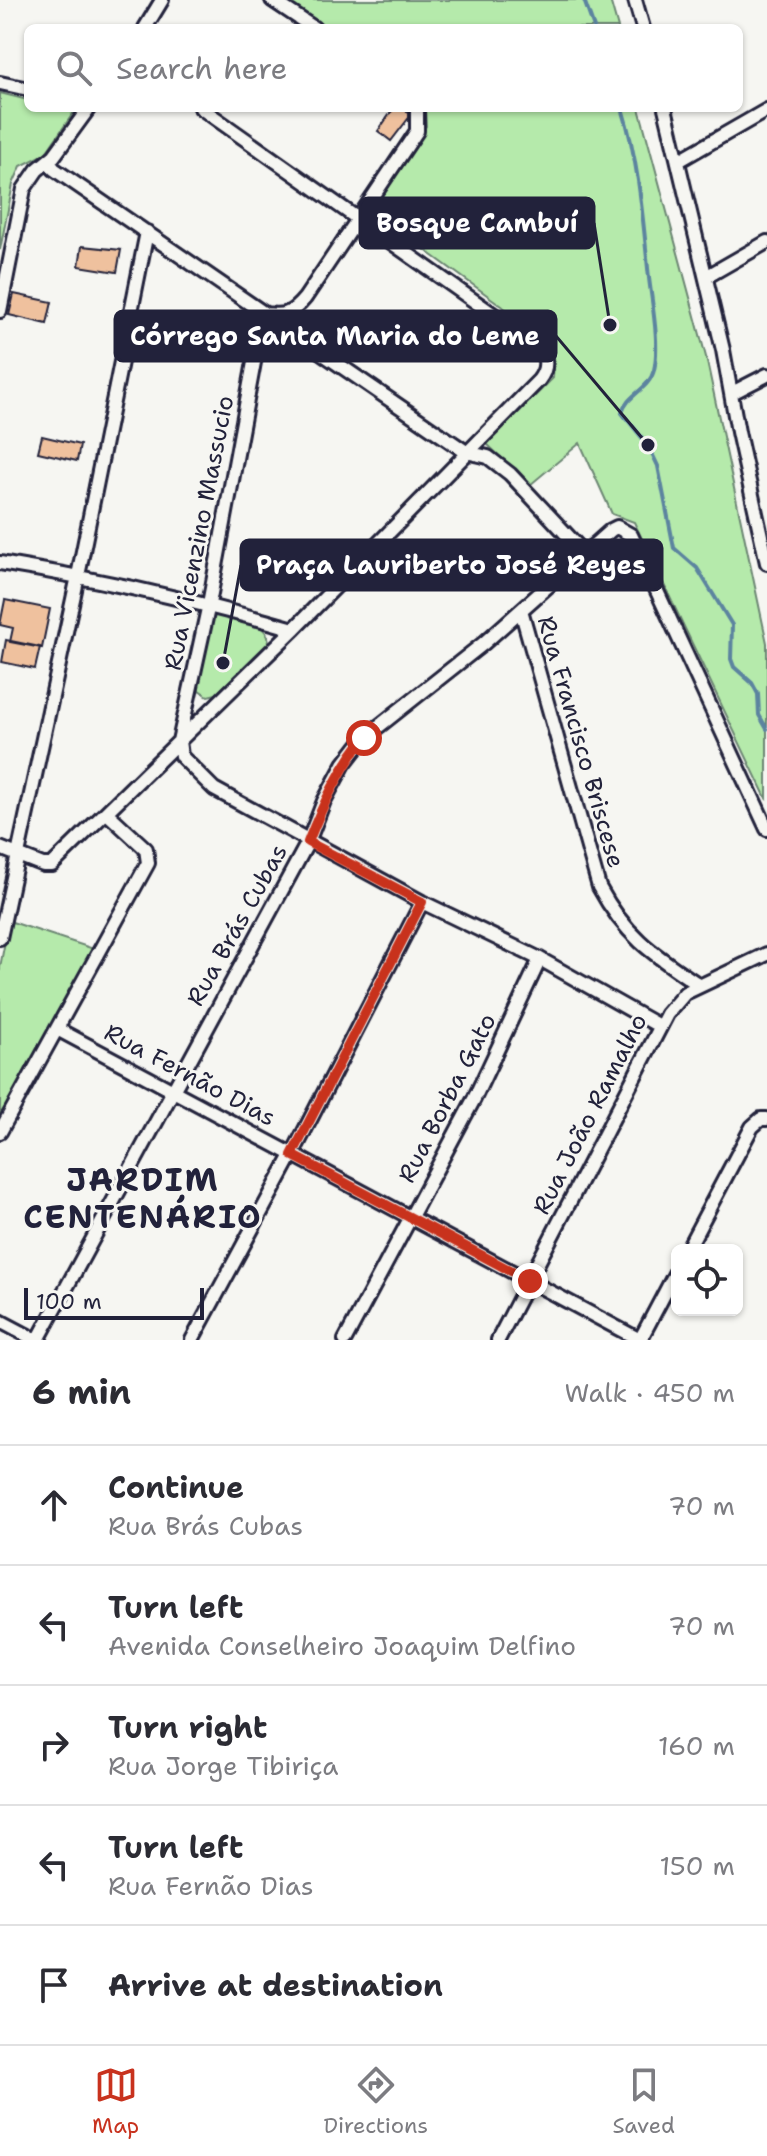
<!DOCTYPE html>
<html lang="en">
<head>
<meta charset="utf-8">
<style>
	body { margin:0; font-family:"Shantell Sans",sans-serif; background:#f7f7f7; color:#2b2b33 }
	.controls { position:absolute; right:24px; bottom:24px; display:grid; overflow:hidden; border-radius:12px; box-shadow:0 2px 6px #0004 }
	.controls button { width:72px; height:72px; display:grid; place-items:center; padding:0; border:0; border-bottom:2px solid #e1e1e2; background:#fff; color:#2b2b33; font:40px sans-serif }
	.scale { position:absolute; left:24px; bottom:20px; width:180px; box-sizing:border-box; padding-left:8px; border:4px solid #22223b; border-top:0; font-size:22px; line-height:28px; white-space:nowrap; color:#22223b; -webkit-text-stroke:6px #f6f6f2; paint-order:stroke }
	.stop { position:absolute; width:24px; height:24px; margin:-18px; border:6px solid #c8321e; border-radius:50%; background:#fff }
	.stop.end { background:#c8321e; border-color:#fff; box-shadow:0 2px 8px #0008 }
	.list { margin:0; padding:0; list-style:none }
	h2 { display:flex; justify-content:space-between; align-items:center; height:104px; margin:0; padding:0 32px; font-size:34px }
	h2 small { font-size:26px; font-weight:400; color:#7c7c81 }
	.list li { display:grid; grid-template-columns:52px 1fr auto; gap:24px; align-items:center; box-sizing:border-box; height:120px; padding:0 32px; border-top:2px solid #e1e1e2 }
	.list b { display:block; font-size:30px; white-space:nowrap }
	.list p { margin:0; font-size:26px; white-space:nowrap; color:#7c7c81 }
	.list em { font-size:26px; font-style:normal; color:#7c7c81 }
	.icon { flex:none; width:44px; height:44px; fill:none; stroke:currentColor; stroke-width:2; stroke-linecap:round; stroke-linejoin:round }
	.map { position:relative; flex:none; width:767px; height:1340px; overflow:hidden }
	.search { position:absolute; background:#fff; box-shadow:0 2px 6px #0004; left:24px; right:24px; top:24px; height:88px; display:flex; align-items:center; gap:20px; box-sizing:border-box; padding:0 28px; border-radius:12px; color:#7c7c81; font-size:30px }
	.sheet { height:704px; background:#fff }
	nav { display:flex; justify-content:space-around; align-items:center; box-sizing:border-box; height:112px; border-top:2px solid #e1e1e2; background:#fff; font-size:22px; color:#7c7c81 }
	nav a { display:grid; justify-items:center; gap:4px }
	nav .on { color:#c8321e }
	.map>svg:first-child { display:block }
</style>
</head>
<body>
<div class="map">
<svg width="767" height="1340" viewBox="0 0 767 1340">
	<rect width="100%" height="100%" fill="#f6f6f2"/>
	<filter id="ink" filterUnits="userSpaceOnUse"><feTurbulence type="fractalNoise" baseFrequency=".0125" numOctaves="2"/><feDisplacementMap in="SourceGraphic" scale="16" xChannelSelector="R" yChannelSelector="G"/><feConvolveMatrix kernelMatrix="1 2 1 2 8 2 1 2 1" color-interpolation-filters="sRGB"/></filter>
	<g filter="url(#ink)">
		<path fill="#b5eaab" stroke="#6c8673" stroke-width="2" d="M283,0h327l8,28h-296z
			M0,93l28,7v8h31l15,4 -29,42 -24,12 -8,18 -13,66z
			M425,108h214l67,249 61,286v157l-133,-278 -22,-8 -32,-71 -50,42 -43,-41 66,-66 1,-24 -9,-11 -43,-37 -129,-94 53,-86z
			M217,611c17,6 51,9 52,31l-53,52 -8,2 -9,-6 -3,-6 15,-70z
			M9,921l88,29 -97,168v-151z"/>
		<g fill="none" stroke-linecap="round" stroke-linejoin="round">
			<path stroke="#5b849f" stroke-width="4" d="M584,0l10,28
				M622,108c17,54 21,113 27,170 3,26 11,66 5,92 -5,20 -27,24 -32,43l26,32 10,21 16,82 23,20 35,57 -1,34 3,8 18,16 6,11 1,21 8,14"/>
		</g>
		<path fill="#efc19e" stroke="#22223b" stroke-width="2" d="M394,108h9l8,7 -20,26 -13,-10z
			M82,246l39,4 -4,22 -38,-6z
			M14,294l38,8 -5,22 -38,-9z
			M42,436l38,9 -3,16 -39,-9z
			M5,600l45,9 -8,39 -32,-6 3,-14 -13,-3z
			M6,640l34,7 -5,22 -33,-7z"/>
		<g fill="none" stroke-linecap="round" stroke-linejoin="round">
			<defs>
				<path id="minor" d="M272,0l42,28
					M635,0l8,28
					M145,28l17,-28
					M0,83l28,6
					M417,108v23l-112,167c-15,18 -21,18 -42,16l-54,290 -30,137 2,15 33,33 208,113 118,57 119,67
					M665,108l58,242 15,82 29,131
					M680,160l87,-50
					M49,162l5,7 412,283 22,5 22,17 75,80
					M706,277l61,-35
					M0,311l24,-122 13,-19 17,-14 35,-48
					M732,393l35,-18
					M0,563c100,16 197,38 294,66
					M521,610l78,277c27,50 54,67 100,98
					M0,848l43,17h9l242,-236 245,-249c9,-12 8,-23 -1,-34l-337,-238
					M0,938l78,-362 69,-344
					M57,1029l583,311 37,-70
					M0,1132l148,-269 -2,-14 -39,-36
					M687,1250l65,-123 9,-8h6
					M0,1321l36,19
					M38,1340l270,-498 16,-41 20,-37 20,-26 120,-95 127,-113 6,-3 14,8 136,294
					M192,1340l100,-185 130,-253
					M345,1340l129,-241 66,-140
					M498,1340l169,-326 18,-21 82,-39"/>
			</defs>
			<use href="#minor" stroke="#22223b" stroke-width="18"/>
			<use href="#minor" stroke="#f6f6f2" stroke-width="12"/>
		</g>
	</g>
	<g fill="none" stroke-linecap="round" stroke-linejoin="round" filter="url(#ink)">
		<path stroke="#c8321e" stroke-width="10" d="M364,738c-25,33 -41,66 -56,104l114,60 -130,253 238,126"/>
	</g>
	<g text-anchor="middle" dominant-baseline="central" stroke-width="6" stroke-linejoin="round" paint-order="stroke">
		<g font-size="24" fill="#22223b" stroke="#f6f6f2">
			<text transform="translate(199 533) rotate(-79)">Rua Vicenzino Massucio</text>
			<text transform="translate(581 742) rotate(74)">Rua Francisco Briscese</text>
			<text transform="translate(237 925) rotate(-61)">Rua Brás Cubas</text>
			<text transform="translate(190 1075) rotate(28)">Rua Fernão Dias</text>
			<text transform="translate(447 1098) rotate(-63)">Rua Borba Gato</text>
			<text transform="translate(590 1114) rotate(-63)">Rua João Ramalho</text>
		</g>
		<g font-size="32" font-weight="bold" letter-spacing="2" fill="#22223b" stroke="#f6f6f2">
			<text x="143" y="1179">JARDIM<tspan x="143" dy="37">CENTENÁRIO</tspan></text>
		</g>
	</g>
	<path fill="none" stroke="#22223b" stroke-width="3" d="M610 325L594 223M648 445L556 336M223 663L241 565"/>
	<g fill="#22223b" stroke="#f6f6f2" stroke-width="3">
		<circle cx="610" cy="325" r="8"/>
		<circle cx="648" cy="445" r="8"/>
		<circle cx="223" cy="663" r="8"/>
	</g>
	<g fill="#22223b" stroke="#22223b" stroke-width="3">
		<rect x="360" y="198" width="234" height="50" rx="8"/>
		<rect x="115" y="311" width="441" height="50" rx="8"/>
		<rect x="241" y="540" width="421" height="50" rx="8"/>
	</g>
	<g font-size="26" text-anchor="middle" font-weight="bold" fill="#fff">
		<text x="477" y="232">Bosque Cambuí</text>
		<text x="335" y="345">Córrego Santa Maria do Leme</text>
		<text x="451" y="574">Praça Lauriberto José Reyes</text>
	</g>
</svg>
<div class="controls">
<button><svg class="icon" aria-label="locate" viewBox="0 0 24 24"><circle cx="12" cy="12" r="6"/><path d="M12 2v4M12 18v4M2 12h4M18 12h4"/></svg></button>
</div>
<div class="scale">100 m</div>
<div class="stop" style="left:364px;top:738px"></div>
<div class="stop end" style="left:530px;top:1281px"></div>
<div class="search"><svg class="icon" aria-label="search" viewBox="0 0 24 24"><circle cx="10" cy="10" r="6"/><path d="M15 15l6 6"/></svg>Search here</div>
</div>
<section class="sheet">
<h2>6 min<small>Walk · 450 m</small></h2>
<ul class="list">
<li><svg class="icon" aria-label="ahead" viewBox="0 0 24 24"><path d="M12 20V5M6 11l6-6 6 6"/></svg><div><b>Continue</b><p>Rua Brás Cubas</p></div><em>70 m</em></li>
<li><svg class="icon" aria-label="left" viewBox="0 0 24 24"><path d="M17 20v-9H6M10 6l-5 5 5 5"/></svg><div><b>Turn left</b><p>Avenida Conselheiro Joaquim Delfino</p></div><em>70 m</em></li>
<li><svg class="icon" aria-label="right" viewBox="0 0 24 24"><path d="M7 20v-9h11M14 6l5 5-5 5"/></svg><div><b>Turn right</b><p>Rua Jorge Tibiriça</p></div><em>160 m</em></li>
<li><svg class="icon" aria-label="left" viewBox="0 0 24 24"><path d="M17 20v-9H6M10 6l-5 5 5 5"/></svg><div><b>Turn left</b><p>Rua Fernão Dias</p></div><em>150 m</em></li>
<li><svg class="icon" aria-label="arrive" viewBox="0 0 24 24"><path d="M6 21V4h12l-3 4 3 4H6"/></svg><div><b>Arrive at destination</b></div></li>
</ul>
</section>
<nav>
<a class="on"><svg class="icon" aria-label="map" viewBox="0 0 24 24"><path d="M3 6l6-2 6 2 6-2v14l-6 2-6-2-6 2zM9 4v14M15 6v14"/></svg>Map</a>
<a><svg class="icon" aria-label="directions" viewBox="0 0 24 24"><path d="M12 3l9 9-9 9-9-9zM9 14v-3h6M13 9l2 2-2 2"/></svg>Directions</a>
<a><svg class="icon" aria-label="saved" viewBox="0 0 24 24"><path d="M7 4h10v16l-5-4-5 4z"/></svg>Saved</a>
</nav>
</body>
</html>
